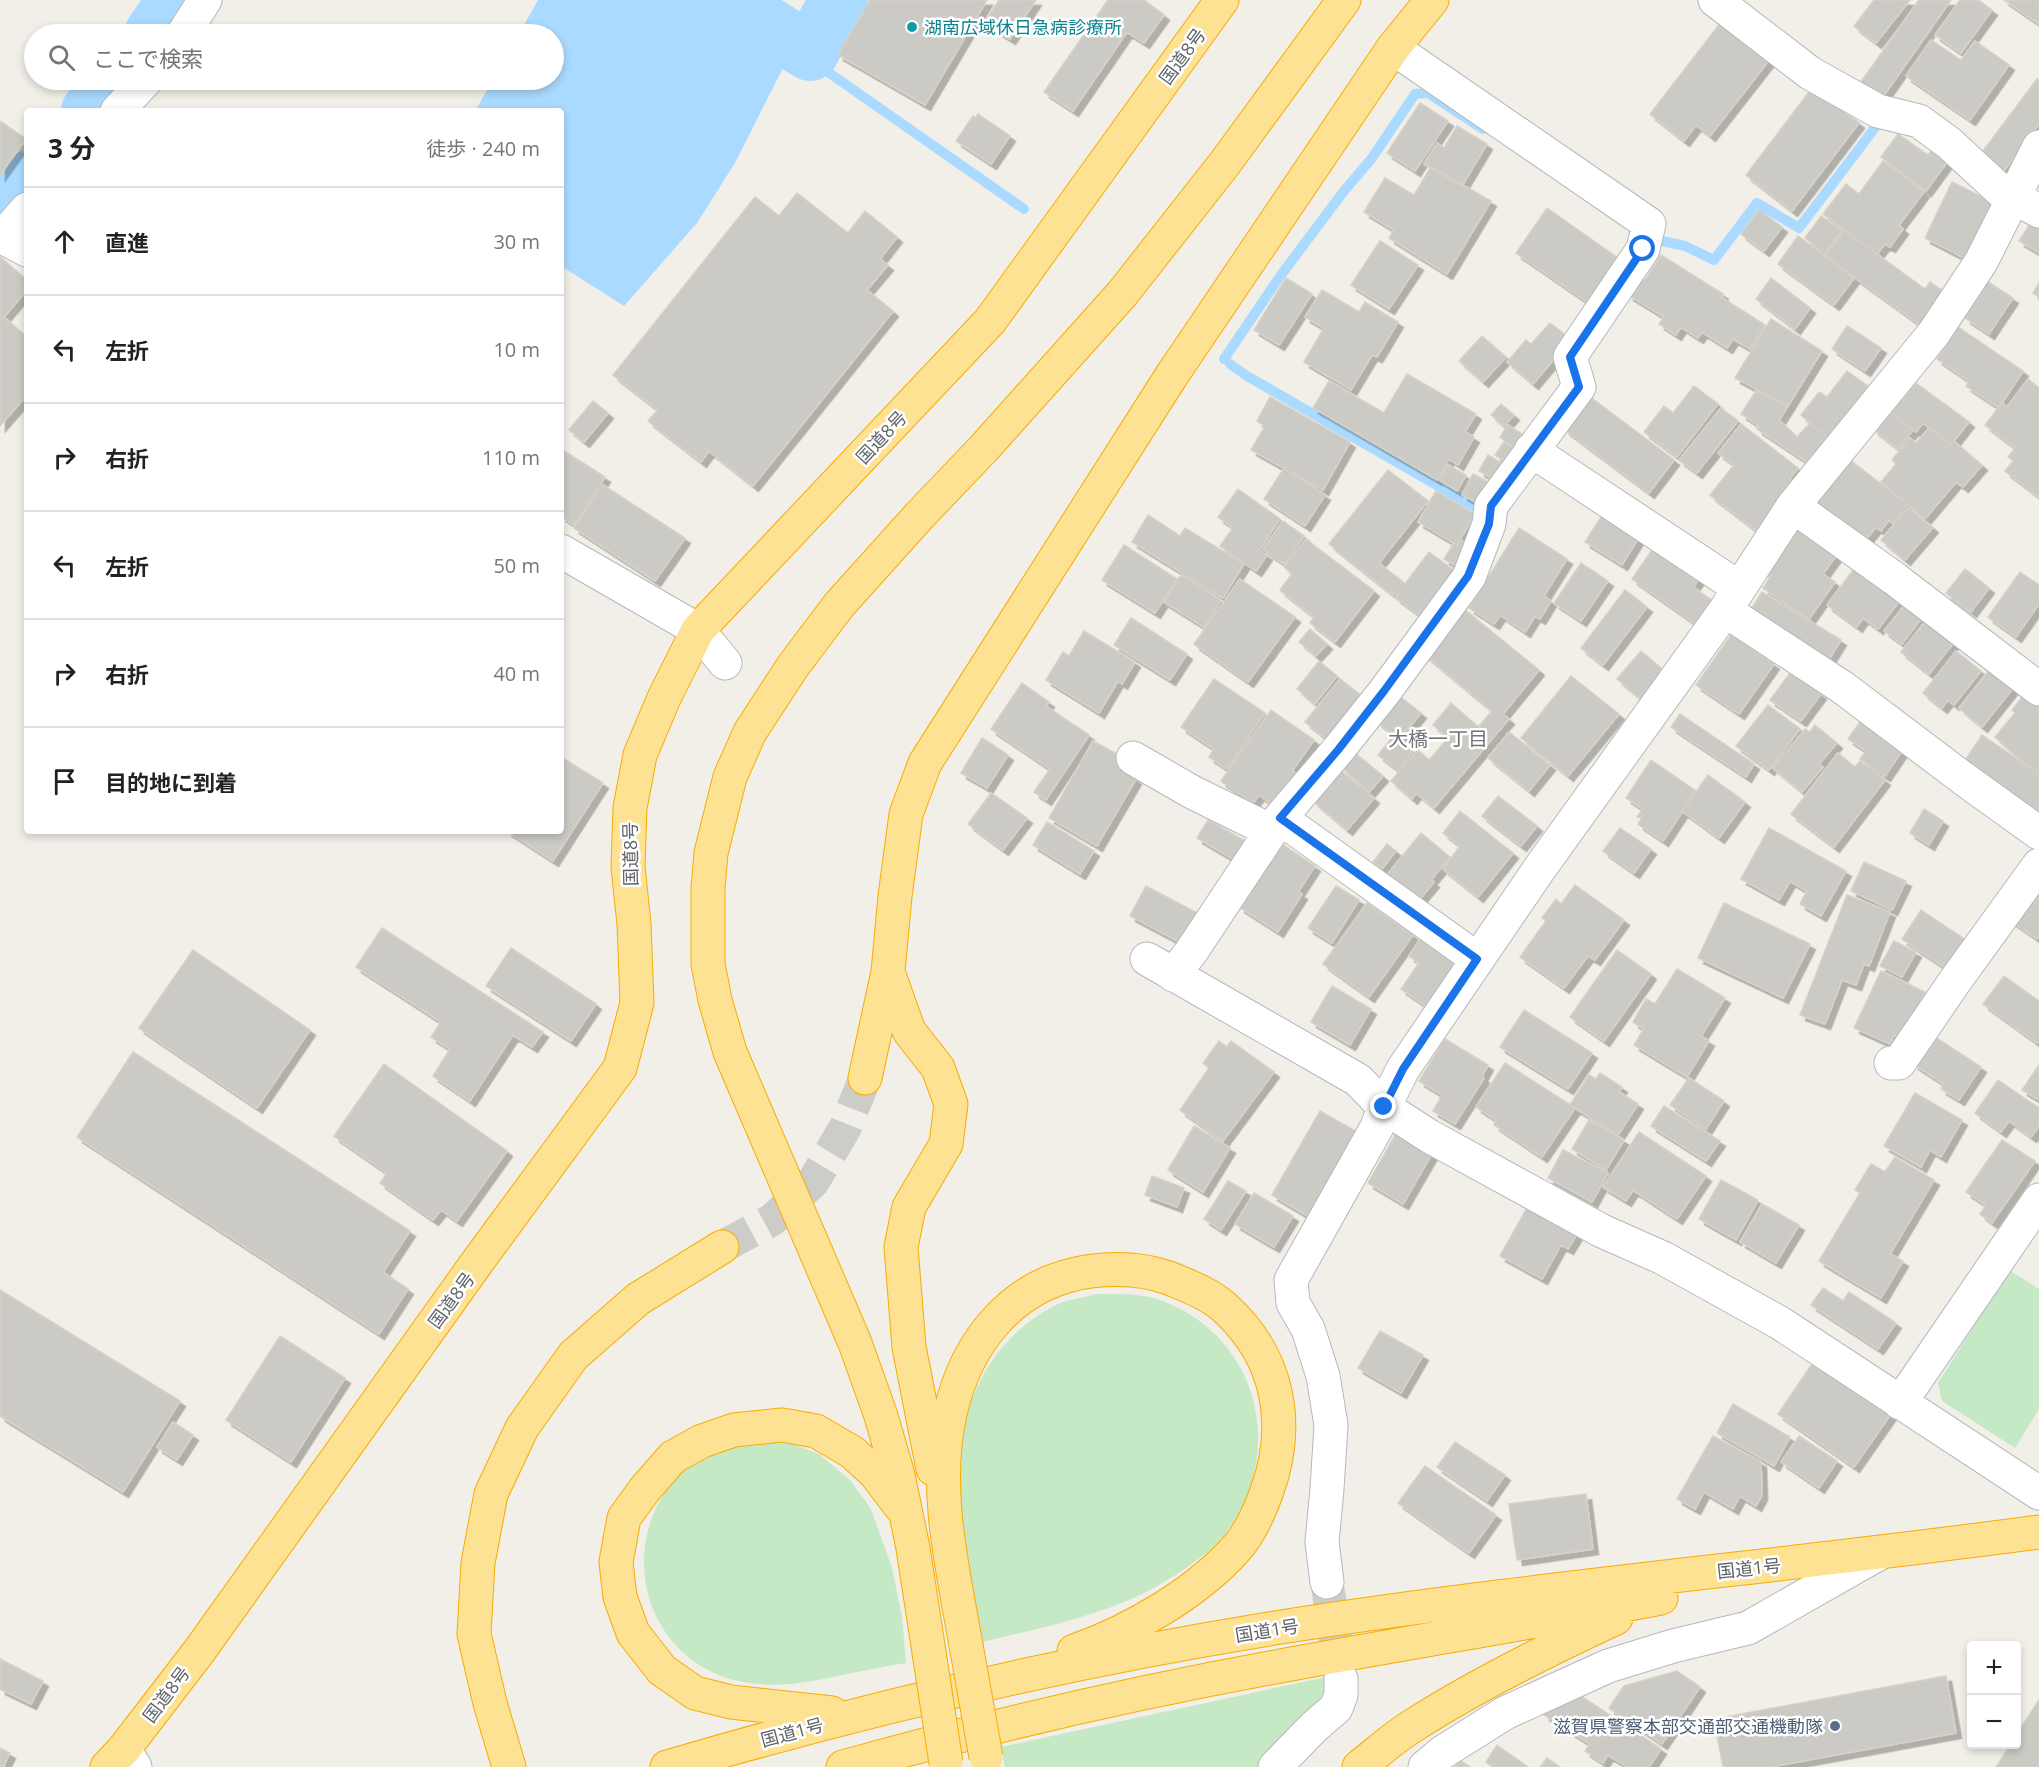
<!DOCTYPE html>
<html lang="ja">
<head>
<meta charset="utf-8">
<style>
	body { margin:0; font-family:"Open Sans","Noto Sans JP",sans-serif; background:#f6f6f6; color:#222 }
	.controls { position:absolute; right:18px; bottom:18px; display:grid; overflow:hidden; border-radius:6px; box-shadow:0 3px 9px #0003 }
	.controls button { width:54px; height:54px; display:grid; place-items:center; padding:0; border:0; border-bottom:2px solid #e0e0e0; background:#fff; color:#222; font:30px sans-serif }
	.stop { position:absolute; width:18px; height:18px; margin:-14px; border:4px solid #1a73e8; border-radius:50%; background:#fff }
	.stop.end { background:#1a73e8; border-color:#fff; box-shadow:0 2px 6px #0008 }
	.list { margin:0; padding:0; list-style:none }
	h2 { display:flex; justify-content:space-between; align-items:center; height:78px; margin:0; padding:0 24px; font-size:26px }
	h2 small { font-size:20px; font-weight:400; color:#767676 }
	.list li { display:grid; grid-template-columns:39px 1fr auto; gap:18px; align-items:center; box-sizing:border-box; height:108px; padding:0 24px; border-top:2px solid #e0e0e0 }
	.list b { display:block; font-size:22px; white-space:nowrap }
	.list em { font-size:20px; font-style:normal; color:#767676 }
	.icon { flex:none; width:33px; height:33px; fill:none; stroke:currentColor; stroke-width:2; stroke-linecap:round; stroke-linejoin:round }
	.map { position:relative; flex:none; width:2039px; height:1767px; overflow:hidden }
	.search { position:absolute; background:#fff; box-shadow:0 3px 9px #0003; left:24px; top:24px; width:540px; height:66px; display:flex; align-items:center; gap:15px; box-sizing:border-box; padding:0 21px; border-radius:33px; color:#767676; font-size:22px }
	.panel { position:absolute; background:#fff; box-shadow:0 3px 9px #0003; left:24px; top:108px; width:540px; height:726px; border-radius:6px }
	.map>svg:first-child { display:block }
</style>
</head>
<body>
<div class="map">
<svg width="2039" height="1767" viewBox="0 0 2039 1767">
	<defs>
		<filter id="shadow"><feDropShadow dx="5.5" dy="5.5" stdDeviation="0" flood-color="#0004"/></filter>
	</defs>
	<rect width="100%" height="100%" fill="#f1efe8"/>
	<path fill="#c5e8c5" d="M2009,1270l30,19v120l-24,39 -73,-47 -4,-18z
		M1096,1294c22,0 46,-1 67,7 100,39 125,159 57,239 -12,13 -28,24 -43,34 -59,39 -128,52 -195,68 -10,-49 -23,-99 -25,-149 -3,-77 28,-152 99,-188 12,-6 27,-7 40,-11z
		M764,1440l28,4 27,10 31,26 21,29 21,59 10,49 4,46c-18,3 -36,6 -54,10 -38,8 -74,17 -113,8 -75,-16 -114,-96 -86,-166 8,-19 21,-39 38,-51 23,-15 47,-20 73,-24z
		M1331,1676v16l-71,75h-255l-4,-20z"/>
	<path fill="#aadaff" d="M538,0h162l89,56 -54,107 -38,60 -73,83 -63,-40v-155h-86l18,-31h61v-46h-35z"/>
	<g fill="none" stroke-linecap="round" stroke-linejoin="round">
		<path stroke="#aadaff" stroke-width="10" d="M810,52l5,11 209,146
			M1657,240l28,6 29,14 43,-57 42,25 81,-107h6
			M1224,359l57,-84 63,-84 28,-33 43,-64 13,-1 55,36
			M1230,364l17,12 233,134"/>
		<path stroke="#aadaff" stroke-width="58" d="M727,0l83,52 29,-52
			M153,34l23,-34
			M90,111l27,-31
			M0,203l27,-23"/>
	</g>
	<path fill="#cccac5" stroke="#d6d1c6" stroke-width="1.5" filter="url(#shadow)" d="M870,0h117l-62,105 -87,-50z
		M999,0h37l-26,39 -26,-16z
		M1108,0h36l20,15 -20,28 -17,-11 -54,79 -29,-19z
		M1874,0h36l-34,43 -22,-17z
		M1919,0h32l-71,101 -22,-15z
		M1960,0h18l14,10 -31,43 -26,-18z
		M2004,0h35v24z
		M1725,17l49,37 -64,82 -14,-11 -12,16 -34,-27z
		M1931,40l30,20 14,-19 34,24 -39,55 -64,-44z
		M2037,79l2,1v44l-39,52 -23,-17z
		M1812,88l47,35 -67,88 -46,-36z
		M1420,103l28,18 -33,50 -28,-18z
		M978,114l32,22 -19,28 -35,-23 17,-25 3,2z
		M0,121l26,18 -26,36z
		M1457,126l30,18 -25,42 -38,-22 13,-21 7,5z
		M1898,134l30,21 5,-6 15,12 -22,30 -45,-34z
		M1883,161l41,31 -25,33 4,4 -13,18 -5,-3 -8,10 -54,-40 23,-30 13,10z
		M1431,167l60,34 -44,73 -58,-36 5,-8 -30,-18 21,-34 29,17z
		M1952,182l44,22 -28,56 -43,-22z
		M797,193l51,40 17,-22 32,26 -17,22 8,6 -21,25 26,21 -140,175 -44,-35 -8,11 -53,-41 10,-11 -45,-35 142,-178 24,19z
		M1547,208l71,50 -31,44 -71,-49z
		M1759,210l23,17 -18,24 -23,-17z
		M1821,216l21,15 -17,22 -20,-15z
		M2035,216l4,2v35l-20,-12z
		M1844,230l81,59 5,-7 17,12 -24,33 -98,-71z
		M1798,236l56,42 -20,27 -56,-41z
		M1380,241l38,24 -29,44 -38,-24z
		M1661,255l62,39 -2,3 44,28 -15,24 -17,-10 -6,9 -25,-16 -4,6 -17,-11 -5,8 -17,-11 5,-7 -36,-22 12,-18 5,3z
		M0,257l27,23v10l-23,27 23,20v58l-27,31z
		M1286,278l26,16 -33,51 -25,-15z
		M1771,278l39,30 -15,21 -39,-30z
		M1988,282l25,16 -24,36 -24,-16z
		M2039,283v14l-6,-4z
		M1322,290l37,22 6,-10 33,20 -21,35 -5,-2 -21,35 -47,-28 20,-34 -19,-11z
		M1771,319l51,32 -34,55 -53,-28z
		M1550,323l21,16 -38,45 -26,-22 19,-22 5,4z
		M1847,326l34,22 -16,23 -33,-22z
		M1958,327l65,44 -24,37 -33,-22 3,-5 -32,-22z
		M1482,336l24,21 -23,25 -24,-21z
		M1847,371l25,18 -40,53 -31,-27 18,-23 8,5z
		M1407,374l69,40 -11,18 9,5 -16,28 -9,-6 -12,21 -124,-72 16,-27 55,32z
		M2028,379l11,9v109l-34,-26 8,-10 -5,-4 7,-9 -30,-23 17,-22 5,4z
		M1916,383l53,39 -18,23 -28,-22 -7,9 -29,-22 11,-12 4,3z
		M1694,386l24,18 -41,53 -33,-25 20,-26 9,7z
		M1756,391l32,15 -9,14 18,17 13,-14 22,19 -19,24 -56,-37 2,-3 -18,-12z
		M1589,396l85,64 -25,33 -85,-64z
		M1270,397l80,45 -27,48 -72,-40 14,-24 -8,-5z
		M593,401l15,12 -24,29 -15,-12z
		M1501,404l13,11 -10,11 -13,-11z
		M1721,408l17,13 -41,52 -18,-13z
		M1887,410l26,20 -15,19 -25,-20z
		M1741,424l57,44 -9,11 7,5 -38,48 -48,-37 24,-30 -16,-12z
		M1508,425l14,9 -8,13 -14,-10z
		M1929,428l22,17 3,-4 28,24 -19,22 -7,-5 -31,37 -44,-37 15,-18 -4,-4 18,-22 6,5z
		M1504,442l14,9 -9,13 -14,-9z
		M561,449l44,28 -31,48 -13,-9z
		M1488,455l18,11 -9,15 -18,-10z
		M1846,457l61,47 -14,20 -4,-4 -8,11 -5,-4 -12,15 -52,-41z
		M1448,465l18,10 -9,16 -18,-11z
		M1284,468l41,27 -20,31 -41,-27z
		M1388,470l40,31 -49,62 24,19 -10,13 -64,-51z
		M1473,474l23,12 -12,21 -22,-12z
		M603,485l82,53 -30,43 -81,-53z
		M1238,489l42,30 -21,31 8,5 -11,16 -36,-25 13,-18 -15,-11z
		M1436,491l39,23 -18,31 -39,-23z
		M1908,508l25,19 -28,33 -24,-20z
		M1604,512l37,22 -19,31 -37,-23z
		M1148,515l32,21 5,-8 59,36 -21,34 -91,-56z
		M1797,519l44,30 -18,25 12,8 -26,37 -46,-31 8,-12 -9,-6z
		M1283,521l21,15 -20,28 -21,-15z
		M1519,528l48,31 -23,37 7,5 -11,18 -5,-3 -10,16 -25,-17 -6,9 -25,-16z
		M1306,539l68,52 -39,51 -25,-19 4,-6 -34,-27 12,-16 -8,-7z
		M1460,540l13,7 -13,21 -16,-9 10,-16 3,2z
		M1124,545l53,34 -22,34 -53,-33z
		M1654,547l45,32 -6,8 24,17 -17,23 -68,-48z
		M1429,552l30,22 -34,45 -30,-22z
		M1581,563l27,18 -27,40 -27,-18z
		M1856,566l45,33 -23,30 -15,-11 -6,9 -30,-22z
		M1965,569l24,19 -18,24 -25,-19z
		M2020,572l19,13v19l-23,33 -28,-20z
		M1181,575l40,25 -17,27 -40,-25z
		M1240,579l55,38 -47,65 -54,-38z
		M1625,590l22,17 -44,58 -22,-17z
		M1762,592l79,48 -16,26 -79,-49z
		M1907,602l17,13 -22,29 -18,-13z
		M1458,604l81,66 -36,44 6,5 -17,20 -13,-13 13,-15 -72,-60z
		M1131,618l56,36 -17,26 -56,-35z
		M1927,619l28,22 -26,33 -28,-22z
		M1310,629l17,15 -11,12 -17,-14z
		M1084,631l51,31 -13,22 -4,-3 -19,32 -53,-33 17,-28 6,4z
		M1731,635l43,29 -35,50 -43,-29z
		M1641,651l27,23 -23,28 -28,-23z
		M1956,651l25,20 -27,34 -6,-5 -6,8 -19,-15z
		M1319,661l18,15 -22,28 -18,-15z
		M1990,669l23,19 -31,39 -23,-19z
		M1790,673l31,21 -20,27 -31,-21z
		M1571,676l48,38 -51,62 -47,-38z
		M1214,679l51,34 -38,56 -18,-12 5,-8 -33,-22z
		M1340,679l27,21 -34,44 -28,-22z
		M1022,683l27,19 -3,4 43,29 -43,65 -12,-8 16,-23 -59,-40z
		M2027,691l12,9v74l-14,-10 -30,-27 20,-24 -3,-3z
		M1398,695l23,18 -22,26 -23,-18z
		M1451,703l41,36 -58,69 -18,-15 -4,6 -21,-18 27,-31 11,10 19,-22 -15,-13z
		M1768,705l32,24 -31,41 -33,-24z
		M1271,710l43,30 -22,31 9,7 -28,27 -14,-10 -6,8 -32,-22z
		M1680,714l74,50 -8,13 -75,-50z
		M1862,719l42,29 -19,28 -25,-17 6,-8 -18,-12z
		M1815,725l22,18 -18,21 4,3 -21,25 -29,-24 32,-39 5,3z
		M1509,732l41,33 -21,26 -41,-33z
		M1394,735l19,16 -15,19 -20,-15z
		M1982,735l57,39v48l-79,-54z
		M982,738l26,17 -21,33 -26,-15z
		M1093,741l35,19 -6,10 14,9 -39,67 -48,-28z
		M1354,752l29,24 -14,16 -28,-25z
		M1838,753l17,14 5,-6 25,19 -51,67 -43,-33z
		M561,757l42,26 -50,78 -46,-30h54z
		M1651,760l45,31 -33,50 -25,-17 4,-6 -5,-1 6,-8 -17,-11z
		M1339,769l35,29 -27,32 -34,-29z
		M1708,775l37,27 -26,36 -37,-27z
		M991,793l36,25 -24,32 -35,-26z
		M1498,796l39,30 -16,20 -39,-30z
		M1924,809l19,12 -14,24 -19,-12z
		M1460,811l53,42 -35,44 -35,-28 17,-23 -17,-13z
		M1208,820l39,22 -11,19 -39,-23z
		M1047,822l47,29 -14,23 -47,-29z
		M1620,828l31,21 -17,24 -31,-22z
		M1769,828l77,43 -25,45 -21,-12 7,-13 -17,-10 -11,19 -38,-21z
		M1421,833l29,24 -19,23 3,2 -15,18 -32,-25z
		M1277,841l38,25 -17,26 4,2 -24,38 -39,-25z
		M1387,844l9,7 -14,18 -9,-7z
		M1864,862l42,19 -14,29 -41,-19z
		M2039,874v62l-2,3 -30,-21z
		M1575,885l49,35 -29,40 -7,-4 -24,32 -44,-31 26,-36 -4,-3 14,-19 5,5z
		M1146,886l53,28 -16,30 -53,-28z
		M1336,886l23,14 -27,43 -24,-15z
		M1847,895l43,17 -21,54 -5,-2 -8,21 -14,-5 -17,44 -25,-9z
		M1367,903l46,32 -44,62 -46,-33z
		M1724,903l86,41 -27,54 -85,-40z
		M1921,910l48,32 -19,29 -48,-32z
		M382,928l161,104 -11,15 -19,-12 -43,66 -37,-25 17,-27 -19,-12 10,-15 -85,-55z
		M1422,936l38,26 -31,46 -28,-19 18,-26 -10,-7z
		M1894,941l22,11 -14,25 -22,-11z
		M511,948l85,56 -25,37 -85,-55z
		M193,950l117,80 -53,78 -118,-80z
		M1617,950l34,24 -47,67 -34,-24z
		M1677,969l48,29 -24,38 8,5 -22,36 -53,-32 10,-16 -11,-7 13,-23 9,5z
		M1881,971l44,21 -22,47 -9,-4 -4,9 -36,-16z
		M2004,976l35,25v40l-2,2 -54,-39z
		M1332,986l39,23 -21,36 -39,-23z
		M1524,1010l68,43 -24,36 -68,-42z
		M1932,1035l49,32 -22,33 -18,-11 3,-5 -31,-20z
		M1445,1039l43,26 -6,11 2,2 -29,46 -22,-13 9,-16 -23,-14z
		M1219,1041l8,6 4,-6 43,31 -51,69 -43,-31 29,-42 -6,-5z
		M133,1052l277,179 -27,41 25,17 -29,45 -302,-197z
		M1505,1063l70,45 -33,49 -48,-32 2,-5 -20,-13z
		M384,1064l123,87 -50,70 -16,-11 -8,10 -53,-37 7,-10 -53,-37z
		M2039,1065v35l-17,-10z
		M1600,1073l22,14 -3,5 19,12 -20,31 -48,-30 19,-30 7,4z
		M1689,1078l35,23 -18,28 -36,-24z
		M1998,1080l41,28v18l-8,11 -22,-16 -8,11 -26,-19z
		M1915,1093l47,27 -21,37 -11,-7 -9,17 -37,-21z
		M1664,1106l56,35 -14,20 -55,-35z
		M1320,1111l39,22 -48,85 -39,-23z
		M1589,1120l35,20 -18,30 -34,-21z
		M1194,1126l36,22 -27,44 -35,-22z
		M1397,1132l36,20 -30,52 -35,-21z
		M1639,1132l67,44 -29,43 -44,-29 -7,11 -23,-14z
		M2002,1140l33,21 -43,62 -12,-9 6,-9 -20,-13z
		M1563,1150l45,23 -16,29 -44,-24z
		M1895,1157l39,23 -44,74 13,7 -22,37 -62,-37 41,-68 -5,-3 16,-26 14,8z
		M1152,1176l32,12 -7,19 -32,-12z
		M1721,1180l37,20 -22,40 -37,-21z
		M1228,1181l18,10 -25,39 -17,-11z
		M1254,1193l39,23 -19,31 -39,-23z
		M1762,1204l37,21 -23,38 -36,-21z
		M1528,1206l49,28 -9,15 -7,-4 -19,34 -42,-23z
		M1823,1288l20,13 6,-9 47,31 -18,26 -67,-44z
		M0,1290l180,111 -57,91 -123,-76z
		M1380,1331l43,24 -22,38 -43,-25z
		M280,1336l65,42 -54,84 -65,-42z
		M1814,1361l77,53 -37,53 -76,-53z
		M1733,1404l57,33 -16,29 -57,-33z
		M173,1422l20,13 -16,25 -20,-13z
		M1713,1436l48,26 1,33 -6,11 -16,-10 -7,13 -29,-17 -9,17 -18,-10z
		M1799,1436l38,25 -18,27 -38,-26z
		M1455,1442l50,33 -18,26 -50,-34z
		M1425,1466l71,49 -27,38 -71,-50z
		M1586,1494l7,55 -76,11 -8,-56z
		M0,1659l43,22 -12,23 -31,-15z
		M1677,1671l23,16 -38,57 -53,-36 15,-22z
		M1946,1676l10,57 -186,34h-47l-9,-48z
		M1581,1696l80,53 -12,18h-22l-19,-12 -5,8 -18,-12 5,-7 -46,-29 2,-5z
		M2039,1700v67h-43l15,-23h5v-9z
		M1497,1745l31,22h-35l-7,-5z
		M0,1748l10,5 -7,14h-3z
		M1547,1758l13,9h-20z
		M1460,1760l10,7h-15z"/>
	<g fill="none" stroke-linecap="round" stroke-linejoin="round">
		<path stroke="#ccccc8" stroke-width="33" stroke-dasharray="33 16" stroke-linecap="butt" d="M1327,1582l14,97"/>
		<path stroke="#ccccc8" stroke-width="33" stroke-dasharray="33 16" stroke-linecap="butt" d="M722,1247l50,-27 41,-38 32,-54 20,-50"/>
		<defs>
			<path id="minor" d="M1715,0l95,73 68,38 41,10 30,22 52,48 38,20
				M183,34l22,-34
				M117,111l29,-31
				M0,236l27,14
				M2,237l25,-28
				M1531,450l207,137
				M1793,506l102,73 144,110
				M561,551l137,79 27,33
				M1724,612l14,7 104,68 126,95 71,51
				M1133,758l59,34 79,39
				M1280,818l58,-68 47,-59 84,-114 20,-53 2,-18 88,-119 -9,-30 73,-108 6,-25 -256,-176
				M1147,959l211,121 26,27 45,29 173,95 61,27 117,65 259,170
				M1173,975l18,-23 89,-134 197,141
				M1891,1063h8l56,-82 84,-116
				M1900,1403l139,-203
				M1327,1582l-5,-40 5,-53 4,-64 -8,-49 -15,-47 -15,-26 -2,-23 86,-153 7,-20 19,-38 137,-201 184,-256 69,-106 141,-173 47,-71 58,-115
				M124,1749l11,18
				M1275,1767l39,-40 22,-19 5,-13v-16
				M1425,1767l18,-15 62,-39 103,-47 65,-20 75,-18 130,-74"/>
			<path id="highway" d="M888,972l21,59 29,37 13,36 -5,40 -37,63 -8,40 8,100 24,122
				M865,1078l23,-106 7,-76 11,-82 19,-51 247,-388 221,-327 39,-48
				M966,1645c-13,-75 -33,-155 -16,-231 16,-73 64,-133 142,-143 26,-3 52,-2 77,7 19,8 41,16 56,30 54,49 66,116 42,183 -6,17 -15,37 -26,52 -39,47 -109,88 -167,108
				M929,1652l-16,-104 -15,-73 -17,-59 -26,-73 -125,-291 -15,-52 -7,-36v-76l3,-35 19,-76 20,-45 43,-66 46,-61 81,-90 64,-67 138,-154 103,-131 119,-163
				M832,1713l-101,-11 -36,-9 -33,-23 -29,-37 -13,-36 -4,-35 8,-44 21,-29 28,-32 29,-16 32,-11 48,-5 34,6 36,21 23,21 25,33
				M107,1767l17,-18 76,-99 278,-389 142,-193 17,-65 -3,-79 -6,-57 2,-59 10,-53 24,-57 34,-68 292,-309 232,-321
				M509,1767l-19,-64 -16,-69 4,-71 13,-69 31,-66 51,-72 65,-57 84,-52
				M667,1767c201,-59 406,-107 614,-140 252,-39 506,-61 758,-95
				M843,1767c146,-41 294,-75 443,-102 125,-23 250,-43 375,-67
				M1359,1767c18,-14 35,-30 55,-42 64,-41 133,-75 202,-107"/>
		</defs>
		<use href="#minor" stroke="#b5b8bc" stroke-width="35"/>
		<use href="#highway" stroke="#f9ab00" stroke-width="35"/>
		<use href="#minor" stroke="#fff" stroke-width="33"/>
		<use href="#highway" stroke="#fde293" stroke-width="33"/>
		<defs>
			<path id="highway-bridge" d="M966,1645l20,112
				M929,1652l17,111"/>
		</defs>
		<use href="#highway-bridge" stroke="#f9ab00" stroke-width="35" stroke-linecap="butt"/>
		<use href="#highway-bridge" stroke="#fde293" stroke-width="33"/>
	</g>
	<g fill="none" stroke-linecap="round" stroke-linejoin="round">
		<path stroke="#1a73e8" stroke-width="8" d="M1384,1107l19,-38 74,-110 -197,-141 58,-68 46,-59 84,-115 21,-52 2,-18 88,-119 -9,-30 73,-108"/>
	</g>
	<circle fill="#0f9aa8" stroke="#fff" stroke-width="2" cx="912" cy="27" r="6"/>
	<circle fill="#5c6f8a" stroke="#fff" stroke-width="2" cx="1835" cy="1726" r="6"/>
	<g text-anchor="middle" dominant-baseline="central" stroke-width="5" stroke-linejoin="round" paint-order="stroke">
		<g font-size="18" fill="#0d838f" stroke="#fff" text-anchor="start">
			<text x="924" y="27">湖南広域休日急病診療所</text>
		</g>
		<g font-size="18" fill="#5f6368" stroke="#fff">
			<text transform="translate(1182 56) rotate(-54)">国道8号</text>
			<text transform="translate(881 437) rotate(-47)">国道8号</text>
			<text transform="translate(630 854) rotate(-91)">国道8号</text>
			<text transform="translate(451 1300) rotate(-54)">国道8号</text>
			<text transform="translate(1749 1568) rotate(-6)">国道1号</text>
			<text transform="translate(1267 1630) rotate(-9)">国道1号</text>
			<text transform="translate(166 1694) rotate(-53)">国道8号</text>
			<text transform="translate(792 1732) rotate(-15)">国道1号</text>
		</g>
		<g font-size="18" fill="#4e5e75" stroke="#fff" text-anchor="end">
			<text x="1823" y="1726">滋賀県警察本部交通部交通機動隊</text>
		</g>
		<g font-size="20" fill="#70757a" stroke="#fff">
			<text x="1438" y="738">大橋一丁目</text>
		</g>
	</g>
</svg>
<div class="controls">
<button>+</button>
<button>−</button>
</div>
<div class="stop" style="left:1643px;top:249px"></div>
<div class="stop end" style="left:1384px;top:1107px"></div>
<div class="search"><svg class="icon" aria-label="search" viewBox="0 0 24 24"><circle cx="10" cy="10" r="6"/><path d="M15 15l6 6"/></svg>ここで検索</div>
<section class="panel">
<h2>3 分<small>徒歩 · 240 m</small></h2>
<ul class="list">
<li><svg class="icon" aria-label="ahead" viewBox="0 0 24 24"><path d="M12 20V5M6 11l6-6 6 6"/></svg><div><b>直進</b></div><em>30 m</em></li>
<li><svg class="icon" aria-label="left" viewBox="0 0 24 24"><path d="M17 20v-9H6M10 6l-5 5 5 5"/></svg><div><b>左折</b></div><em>10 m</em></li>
<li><svg class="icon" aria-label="right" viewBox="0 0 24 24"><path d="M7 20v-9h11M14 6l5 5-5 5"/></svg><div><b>右折</b></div><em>110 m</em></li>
<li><svg class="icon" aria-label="left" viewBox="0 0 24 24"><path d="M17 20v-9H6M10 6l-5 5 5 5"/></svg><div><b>左折</b></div><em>50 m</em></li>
<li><svg class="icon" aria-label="right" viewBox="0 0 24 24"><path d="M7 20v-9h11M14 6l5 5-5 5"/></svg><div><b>右折</b></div><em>40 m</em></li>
<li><svg class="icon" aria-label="arrive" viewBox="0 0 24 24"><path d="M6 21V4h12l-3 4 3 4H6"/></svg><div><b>目的地に到着</b></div></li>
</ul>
</section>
</div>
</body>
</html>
